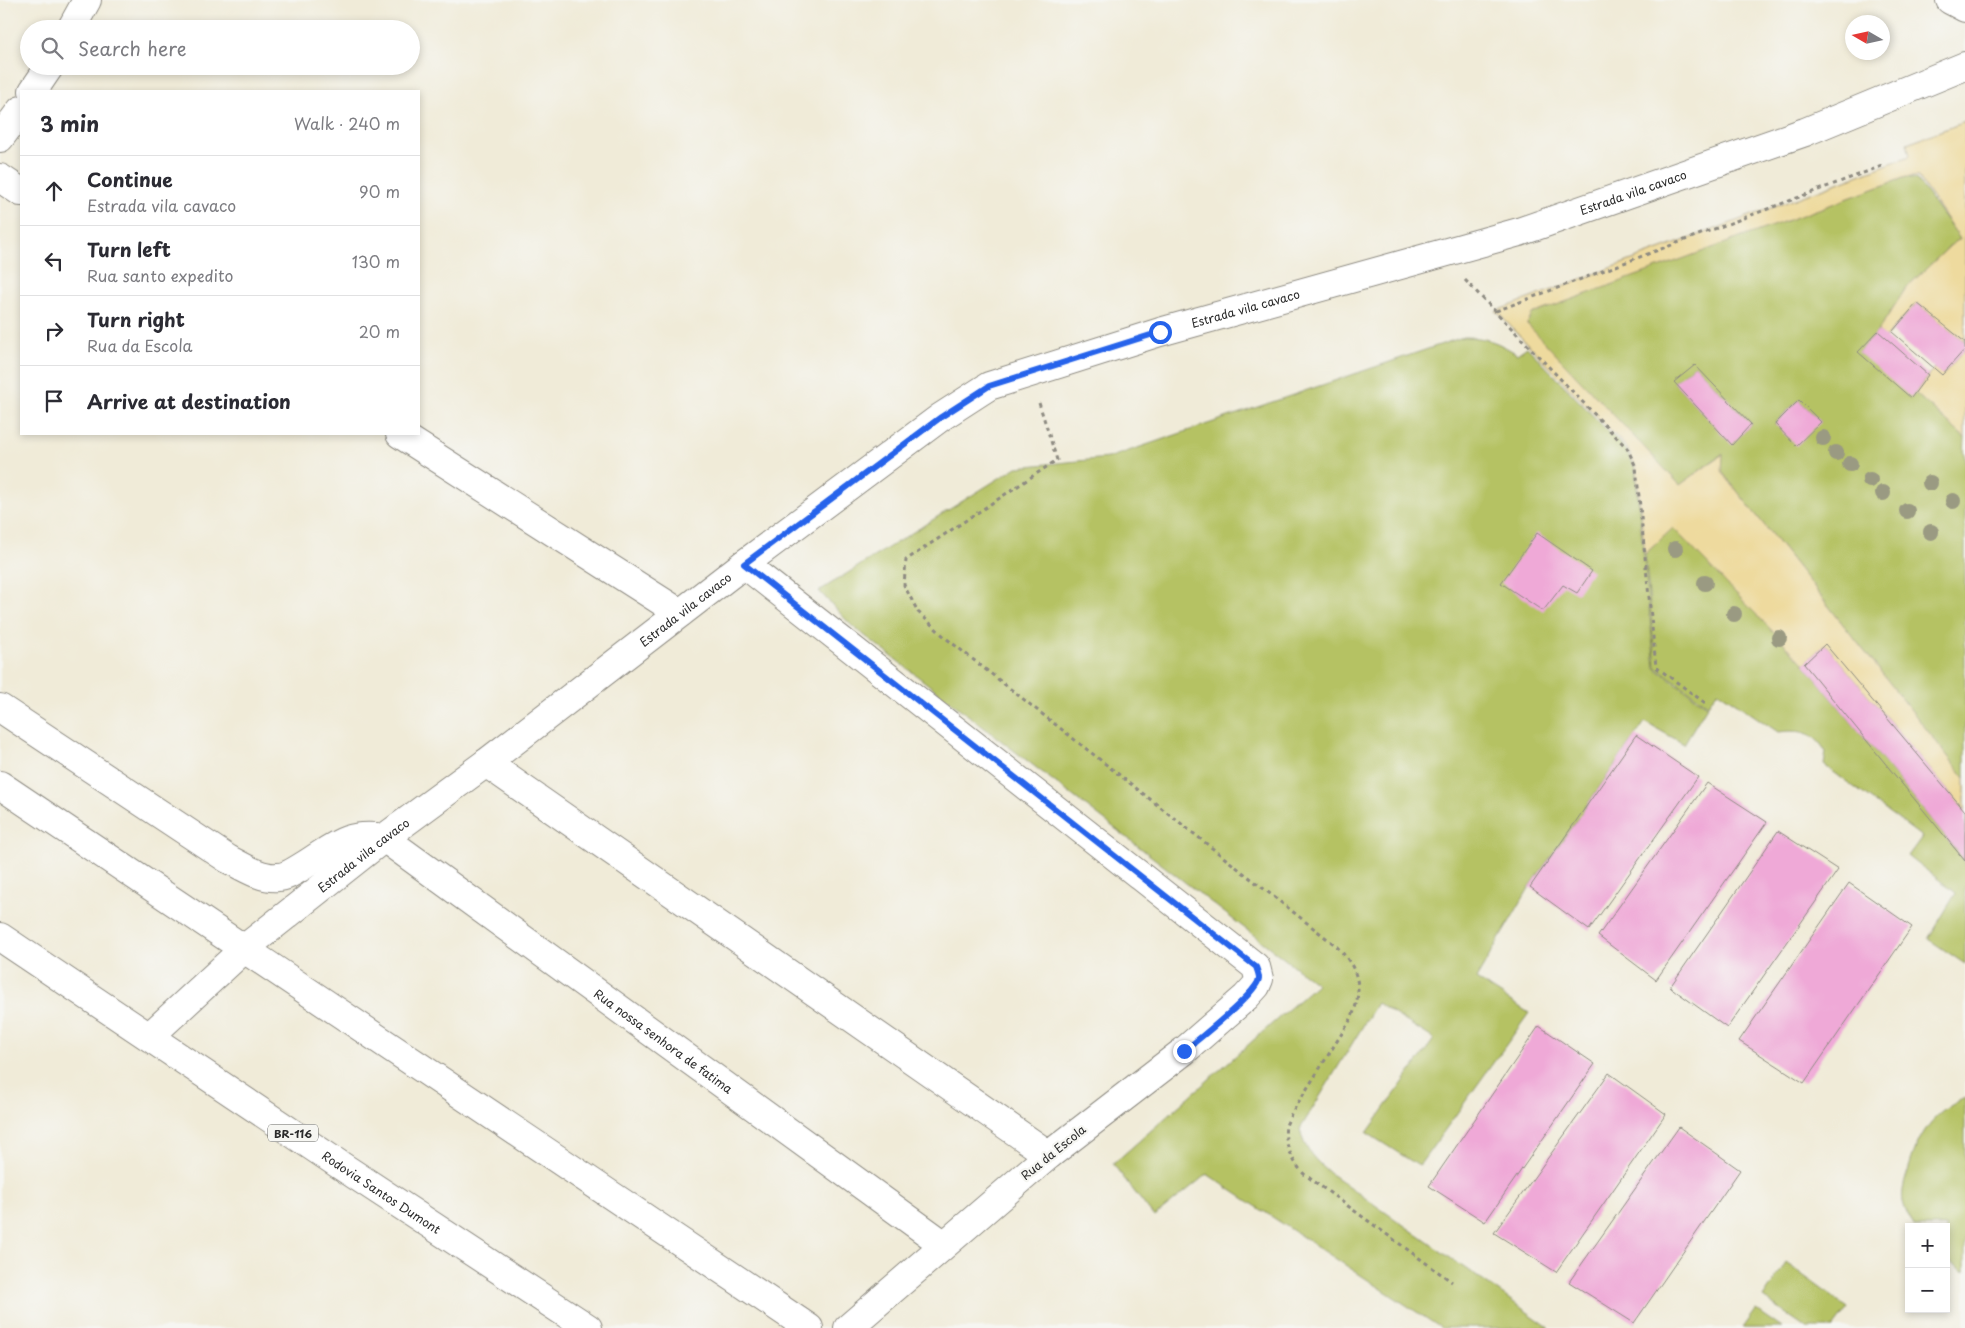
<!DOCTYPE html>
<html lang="en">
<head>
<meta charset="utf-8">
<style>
	body { margin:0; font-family:"Playpen Sans",sans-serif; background:#f7f7f7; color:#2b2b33 }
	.controls { position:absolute; right:15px; bottom:15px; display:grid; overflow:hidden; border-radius:0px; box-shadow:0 2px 8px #0003 }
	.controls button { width:45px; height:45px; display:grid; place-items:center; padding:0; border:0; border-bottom:1px solid #e1e1e2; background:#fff; color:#2b2b33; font:25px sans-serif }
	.compass { position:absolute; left:1845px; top:15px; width:45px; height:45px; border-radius:50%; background:#fff; box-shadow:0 2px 8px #0003; rotate:279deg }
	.stop { position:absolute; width:15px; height:15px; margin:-11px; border:4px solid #2563eb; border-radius:50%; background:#fff }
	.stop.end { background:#2563eb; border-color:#fff; box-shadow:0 1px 5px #0008 }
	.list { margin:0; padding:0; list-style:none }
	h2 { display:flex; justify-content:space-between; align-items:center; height:65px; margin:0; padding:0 20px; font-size:21px }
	h2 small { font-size:16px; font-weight:400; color:#7c7c81 }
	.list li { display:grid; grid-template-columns:32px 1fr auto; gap:15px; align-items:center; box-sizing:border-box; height:70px; padding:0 20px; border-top:1px solid #e1e1e2 }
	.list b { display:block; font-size:19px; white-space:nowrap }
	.list p { margin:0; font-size:16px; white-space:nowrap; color:#7c7c81 }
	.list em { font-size:16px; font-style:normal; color:#7c7c81 }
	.icon { flex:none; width:28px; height:28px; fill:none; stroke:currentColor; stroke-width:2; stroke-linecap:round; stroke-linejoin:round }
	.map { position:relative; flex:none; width:1965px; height:1328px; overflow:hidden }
	.search { position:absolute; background:#fff; box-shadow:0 2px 8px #0003; left:20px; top:20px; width:400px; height:55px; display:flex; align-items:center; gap:12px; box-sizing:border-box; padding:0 18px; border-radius:28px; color:#7c7c81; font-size:19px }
	.panel { position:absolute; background:#fff; box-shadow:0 2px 8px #0003; left:20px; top:90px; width:400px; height:345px; border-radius:0px }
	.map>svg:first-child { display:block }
</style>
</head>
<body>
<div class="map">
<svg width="1965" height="1328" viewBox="0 0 1965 1328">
	<rect width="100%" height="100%" fill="#f6f6f2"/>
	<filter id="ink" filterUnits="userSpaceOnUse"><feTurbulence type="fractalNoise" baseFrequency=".02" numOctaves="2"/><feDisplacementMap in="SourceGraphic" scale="10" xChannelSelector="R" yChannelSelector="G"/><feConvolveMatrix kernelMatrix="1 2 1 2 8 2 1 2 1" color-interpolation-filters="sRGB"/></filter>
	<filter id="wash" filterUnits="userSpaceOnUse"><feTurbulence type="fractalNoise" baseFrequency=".0096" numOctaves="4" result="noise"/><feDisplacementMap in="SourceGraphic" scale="20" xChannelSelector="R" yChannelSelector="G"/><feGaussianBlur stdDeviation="1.12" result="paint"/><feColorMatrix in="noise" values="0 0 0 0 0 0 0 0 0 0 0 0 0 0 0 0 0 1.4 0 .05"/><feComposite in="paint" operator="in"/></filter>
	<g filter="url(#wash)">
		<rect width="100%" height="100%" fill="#f0ebd8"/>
		<path fill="#b5c264" stroke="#707648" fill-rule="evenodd" d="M1906,177l11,3 43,59 -9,6 -45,43 -28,43 -20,21 57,41 50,45 -1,14 1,1v325l-243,-306v-18l-42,31 -154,-161 5,-10zM1695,365l56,59 -19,20 -58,-62zM1799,400l22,22 -46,2v-1z
			M1463,337c23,0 35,5 54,17l10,-7 99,103 9,18 20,200 52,38 -23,38 -39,-22 -116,166 -53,91 53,34 -110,153 -52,-33 67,-94 -57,-36 -77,126c4,21 15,31 31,45l219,154h-109l-234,-154 -53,43 -41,-53 204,-180 -466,-359 -32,-34 198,-124 91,-9z
			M1673,527l131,137 161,197v103l-37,-25 28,-46 -48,-37 14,-19 -98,-72 2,-13c-13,-22 -26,-22 -48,-20l-60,-41 -10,14 -52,-38 -11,-113z
			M1965,1098v174l-19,-13v-32h-32c-4,-8 -9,-16 -11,-25 -2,-9 2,-22 5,-31 10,-35 22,-57 57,-73z
			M1786,1263l62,45 -15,20h-26l-44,-30z
			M1756,1310l26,18h-39z"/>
		<path fill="#eeda9e" stroke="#8c8264" d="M1965,122v220l-48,-39 -32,35 -7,-7 28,-43 45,-43 9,-6 -42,-62h-12l-374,137 -5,10 153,161 43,-31 -1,18 243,306v33l-140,-167 -21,20 -131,-136 -28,26 -9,-87 -9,-19 -131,-137 414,-155 -3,-13z
			M1965,349v89l-50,-45 19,-25 9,7z"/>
		<g id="blocks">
			<path fill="#efa9d7" d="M1917,303l48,39v7l-23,26 -50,-43z
				M1878,331l50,44 -17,23 -53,-46z
				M1695,365l56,59 -19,21 -58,-63z
				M1799,400l22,22 -25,24 -21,-22z
				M1537,533l55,38 -15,22 -14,-8 -20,26 -42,-28z
				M1825,644l140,167v50l-161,-197z
				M1636,735l62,42 -109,153 -59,-43z
				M1707,783l60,39 -111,158 -58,-44z
				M1778,831l60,39 -111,158 -57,-41z
				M1849,883l63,44 -108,156 -65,-42z
				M1539,1026l56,38 -110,158 -56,-36z
				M1609,1073l57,41 -110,158 -62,-39z
				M1679,1127l61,43 -106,153 -65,-41z"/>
		</g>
	</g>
	<g filter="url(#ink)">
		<use href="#blocks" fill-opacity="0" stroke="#8e8b82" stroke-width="1"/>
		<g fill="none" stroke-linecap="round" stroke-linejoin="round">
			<defs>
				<g id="minor">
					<path d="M1950,0l15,8"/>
					<path d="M71,29l16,-29"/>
					<path d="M33,91l17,-25"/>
					<path d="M0,138l21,-28"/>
					<path d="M0,178l21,14"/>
					<path d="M400,434l280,179"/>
					<path d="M744,564l512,403 3,12 -3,7 -10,11 -62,54 -135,104 -201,173"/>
					<path id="s1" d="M0,708l228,151c14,7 33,20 50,18 9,0 18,-7 25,-11 31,-19 42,-34 81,-28l559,406"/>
					<path d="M486,763l563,392"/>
					<path d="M0,785l809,543"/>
					<path id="s2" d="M150,1036l95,-88 139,-110 102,-75 258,-199 197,-147 48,-31 171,-54 359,-100 286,-100 160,-66"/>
				</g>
				<g id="highway">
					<path id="s3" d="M0,937l343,230 245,161"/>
				</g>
			</defs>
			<use href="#minor" stroke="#8e8b82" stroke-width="30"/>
			<use href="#highway" stroke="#8e8b82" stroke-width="30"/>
			<path stroke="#8e8b82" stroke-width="3" stroke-dasharray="4 4" stroke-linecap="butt" d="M1465,280l162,168 9,19 20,200 52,38
				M1496,311l386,-145
				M1039,403l18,57 -151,100 -2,25 14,27 29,27 388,306c24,23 29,43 16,74l-60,95c-1,4 -4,8 -5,12 -3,16 7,37 18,48l148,108"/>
			<use href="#minor" stroke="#fff" stroke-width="28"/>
			<use href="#highway" stroke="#fff" stroke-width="28"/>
		</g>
		<g fill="#9a9a82">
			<circle cx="1823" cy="438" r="8"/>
			<circle cx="1836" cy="453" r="8"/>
			<circle cx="1850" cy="464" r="8"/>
			<circle cx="1870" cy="480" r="8"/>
			<circle cx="1930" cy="483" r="8"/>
			<circle cx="1883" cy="493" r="8"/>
			<circle cx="1953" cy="501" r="8"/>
			<circle cx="1907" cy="511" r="8"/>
			<circle cx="1931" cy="532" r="8"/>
			<circle cx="1675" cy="549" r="8"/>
			<circle cx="1705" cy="583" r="8"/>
			<circle cx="1734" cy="614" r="8"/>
			<circle cx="1779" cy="638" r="8"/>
		</g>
	</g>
	<g fill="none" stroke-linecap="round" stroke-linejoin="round" filter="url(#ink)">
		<path stroke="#2563eb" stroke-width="6" d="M1160,332l-171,54 -48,31 -197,147 512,403c1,3 3,8 3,11 -1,15 -62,62 -75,73"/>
	</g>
	<g text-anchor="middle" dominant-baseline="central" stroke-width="4.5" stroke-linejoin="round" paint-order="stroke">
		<rect fill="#f6f6f2" stroke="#686867" stroke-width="1" x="268" y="1124.5" width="50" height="17" rx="4"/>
		<g font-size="11" font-weight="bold" fill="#2b2b2b">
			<text x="293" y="1133">BR-116</text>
		</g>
		<g font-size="12" fill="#2b2b2b" stroke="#f6f6f2">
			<text stroke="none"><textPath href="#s2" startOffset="1735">Estrada vila cavaco</textPath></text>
			<text stroke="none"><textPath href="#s2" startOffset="1330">Estrada vila cavaco</textPath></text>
			<text stroke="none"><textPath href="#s2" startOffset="685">Estrada vila cavaco</textPath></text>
			<text stroke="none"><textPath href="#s2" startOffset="280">Estrada vila cavaco</textPath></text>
			<text stroke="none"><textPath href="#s1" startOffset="789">Rua nossa senhora de fatima</textPath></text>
			<text transform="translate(1053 1152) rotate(-39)">Rua da Escola</text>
			<text stroke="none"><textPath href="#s3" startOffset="459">Rodovia Santos Dumont</textPath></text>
		</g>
	</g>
</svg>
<div class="controls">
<button>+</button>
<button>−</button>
</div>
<svg class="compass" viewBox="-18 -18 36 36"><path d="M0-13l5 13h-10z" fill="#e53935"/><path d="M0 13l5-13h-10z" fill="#7c7c81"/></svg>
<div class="stop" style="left:1160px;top:332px"></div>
<div class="stop end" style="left:1184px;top:1051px"></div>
<div class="search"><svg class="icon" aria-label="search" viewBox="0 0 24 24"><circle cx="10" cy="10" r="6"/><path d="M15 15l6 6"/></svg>Search here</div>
<section class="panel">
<h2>3 min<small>Walk · 240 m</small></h2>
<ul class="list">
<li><svg class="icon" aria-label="ahead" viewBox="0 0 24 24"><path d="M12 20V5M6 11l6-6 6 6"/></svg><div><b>Continue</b><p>Estrada vila cavaco</p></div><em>90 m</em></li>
<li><svg class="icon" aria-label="left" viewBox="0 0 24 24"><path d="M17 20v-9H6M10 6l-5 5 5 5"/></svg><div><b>Turn left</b><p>Rua santo expedito</p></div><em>130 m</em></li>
<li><svg class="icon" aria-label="right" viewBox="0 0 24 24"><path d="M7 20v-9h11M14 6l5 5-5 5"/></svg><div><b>Turn right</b><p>Rua da Escola</p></div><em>20 m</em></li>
<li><svg class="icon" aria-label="arrive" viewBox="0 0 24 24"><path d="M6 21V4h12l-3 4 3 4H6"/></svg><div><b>Arrive at destination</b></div></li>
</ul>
</section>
</div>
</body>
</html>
